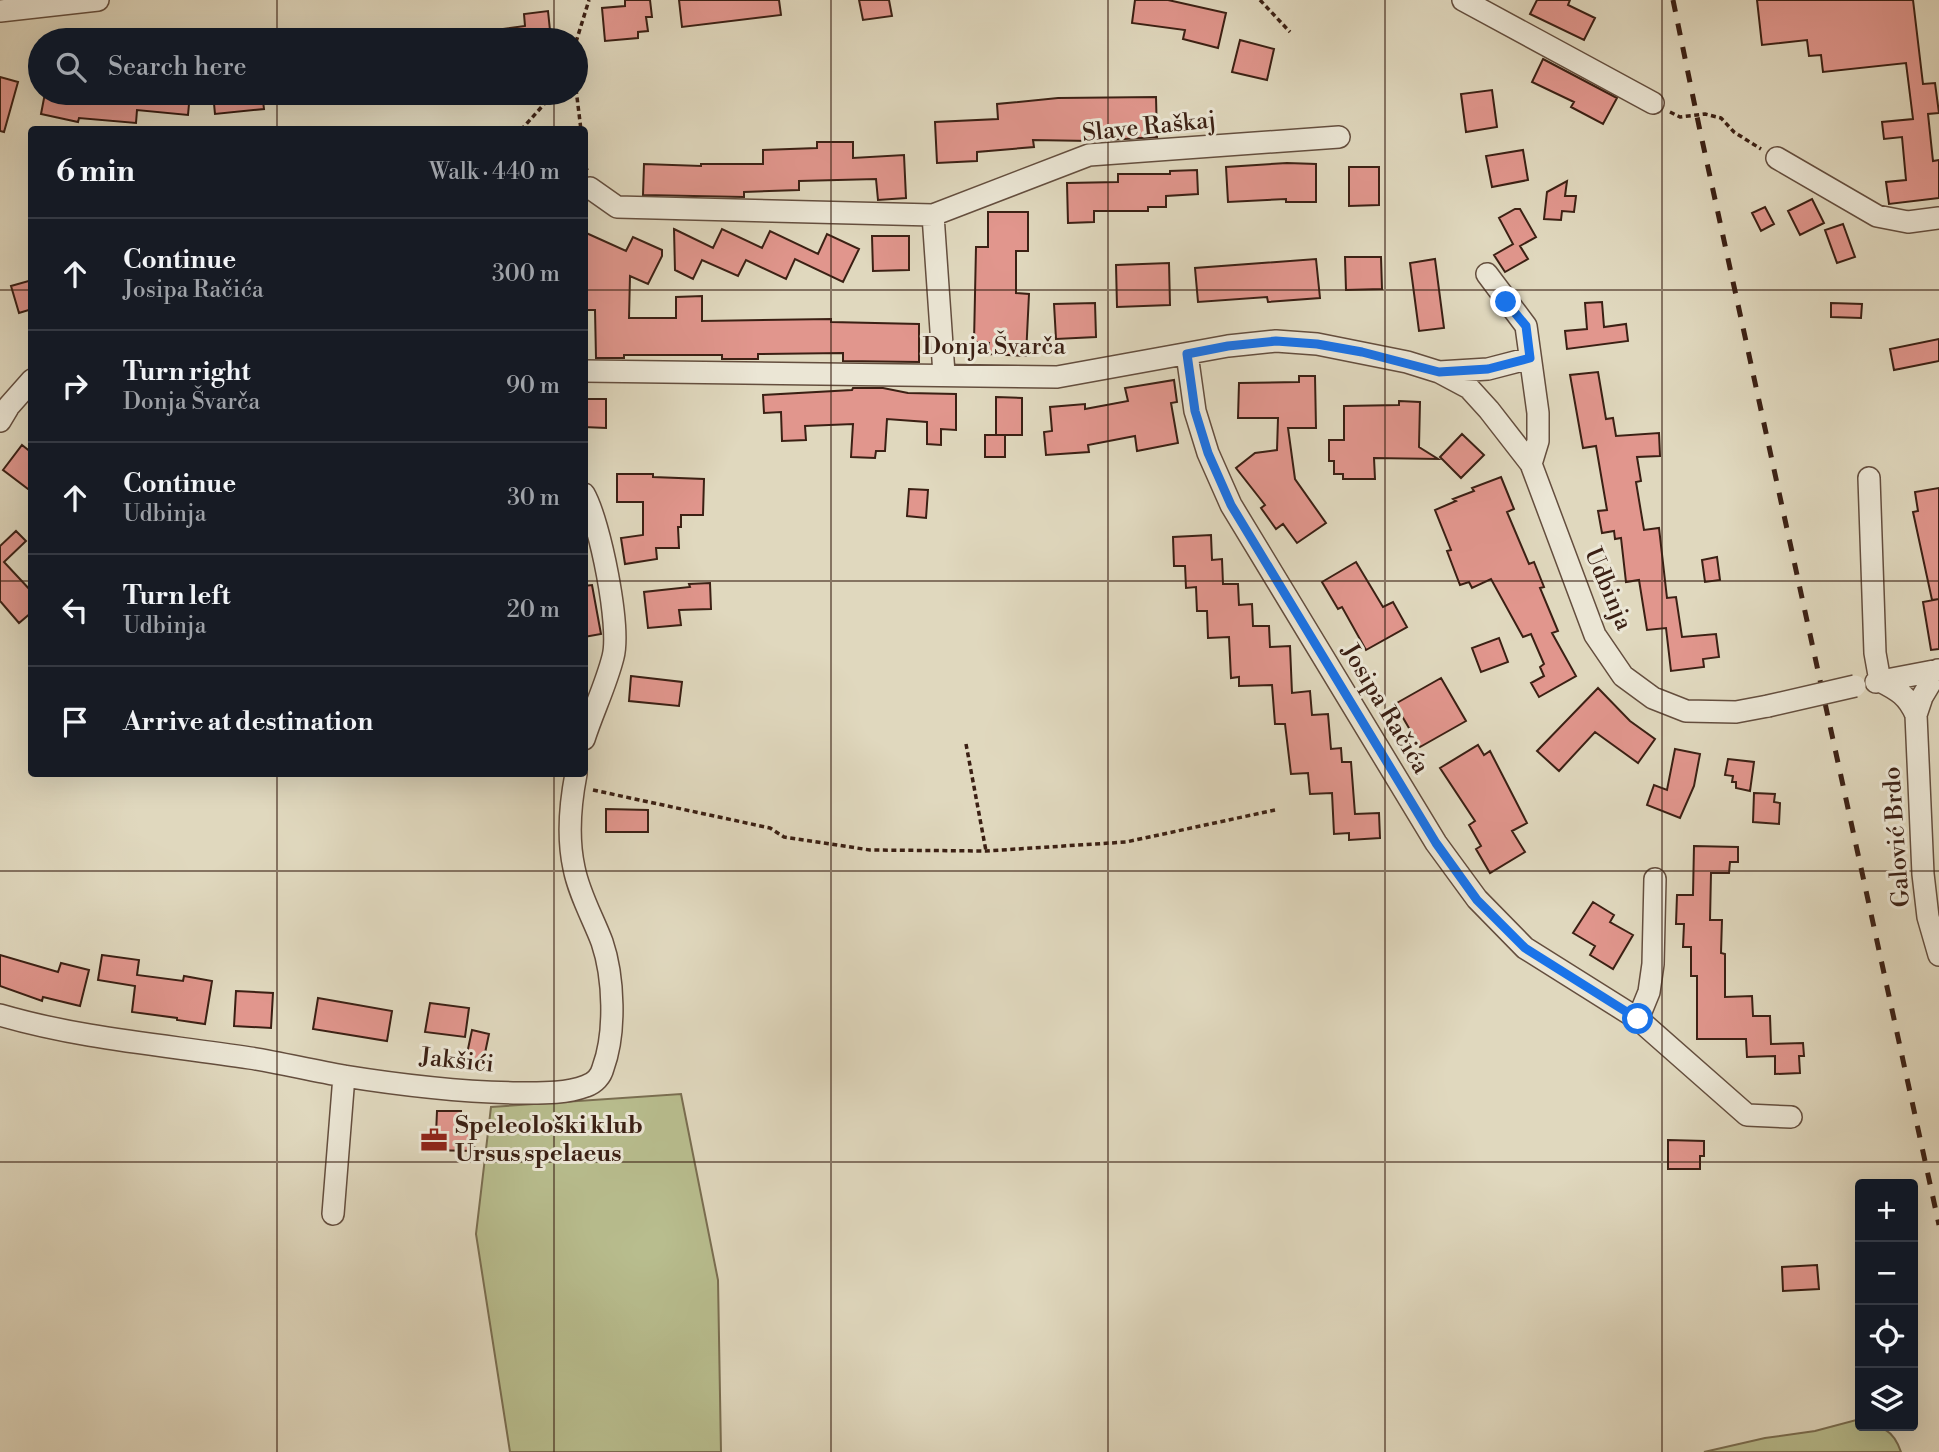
<!DOCTYPE html>
<html lang="en">
<head>
<meta charset="utf-8">
<style>
	body { margin:0; font-family:"Libre Bodoni",serif; background:#20242c; color:#f1f3f6 }
	.controls { position:absolute; right:21px; bottom:21px; display:grid; overflow:hidden; border-radius:7px; box-shadow:0 7px 28px #0002 }
	.controls button { width:63px; height:63px; display:grid; place-items:center; padding:0; border:0; border-bottom:2px solid #363941; background:#171b24; color:#f1f3f6; font:35px sans-serif }
	.stop { position:absolute; width:21px; height:21px; margin:-16px; border:5px solid #1a73e8; border-radius:50%; background:#fff }
	.stop.end { background:#1a73e8; border-color:#fff; box-shadow:0 2px 7px #0008 }
	.list { margin:0; padding:0; list-style:none }
	h2 { display:flex; justify-content:space-between; align-items:center; height:91px; margin:0; padding:0 28px; font-size:30px }
	h2 small { font-size:23px; font-weight:400; color:#9ea1a6 }
	.list li { display:grid; grid-template-columns:46px 1fr auto; gap:21px; align-items:center; box-sizing:border-box; height:112px; padding:0 28px; border-top:2px solid #363941 }
	.list b { display:block; font-size:26px; white-space:nowrap }
	.list p { margin:0; font-size:23px; white-space:nowrap; color:#9ea1a6 }
	.list em { font-size:23px; font-style:normal; color:#9ea1a6 }
	.icon { flex:none; width:38px; height:38px; fill:none; stroke:currentColor; stroke-width:2; stroke-linecap:round; stroke-linejoin:round }
	.map { position:relative; flex:none; width:1939px; height:1452px; overflow:hidden }
	.search { position:absolute; background:#171b24; box-shadow:0 7px 28px #0002; left:28px; top:28px; width:560px; height:77px; display:flex; align-items:center; gap:18px; box-sizing:border-box; padding:0 24px; border-radius:38px; color:#9ea1a6; font-size:26px }
	.panel { position:absolute; background:#171b24; box-shadow:0 7px 28px #0002; left:28px; top:126px; width:560px; height:651px; border-radius:7px }
	.map>svg:first-child { display:block }
</style>
</head>
<body>
<div class="map">
<svg width="1939" height="1452" viewBox="0 0 1939 1452">
	<rect width="100%" height="100%" fill="#e0d8be"/>
	<filter id="stains"><feTurbulence type="fractalNoise" baseFrequency=".00286" numOctaves="4"/><feColorMatrix values="0 0 0 0 .2 0 0 0 0 .09 0 0 0 0 .02 0 0 0 .5 -.17"/></filter>
	<radialGradient id="worn" r=".72"><stop offset=".6" stop-color="#630" stop-opacity="0"/><stop offset="1" stop-color="#630" stop-opacity=".3"/></radialGradient>
	<path fill="#b8bd8e" stroke="#7a6e51" stroke-width="2" d="M681,1094l37,186 3,172h-211l-34,-218 15,-127z
		M1860,1419v7c23,0 33,3 41,26h-197l61,-14 50,-7z"/>
	<path fill="#e1968d" stroke="#3b2014" stroke-width="2" d="M625,0h25l2,17h-6l2,14 -10,1v6l-33,3 -3,-33 23,-2z
		M679,0h100l2,15 -99,12z
		M859,0h30l3,16 -29,4z
		M1135,0h33l58,13 -8,35 -35,-9 2,-9 -53,-7z
		M1537,0h33l-2,5 27,13 -11,22 -54,-26z
		M1757,0h156l10,84 12,-1 4,30 -11,1 5,47 6,-1v38l-50,6 -3,-22 20,-2 -4,-43 -18,2 -2,-17 31,-3 -7,-56 -83,9 -2,-17 -12,1 -2,-16 -45,5z
		M548,11l3,29h-62l-1,-9 37,-5 -1,-12z
		M1240,40l34,9 -7,31 -35,-8z
		M1543,59l74,39 -14,26 -32,-17 3,-5 -42,-20z
		M0,77l18,5 -14,50 -4,-1z
		M1492,90l5,37 -31,5 -5,-38z
		M45,93h145l-2,22 -51,-5 -1,13 -57,-5 -1,4 -37,-8z
		M213,93h49l2,16 -49,5z
		M1156,97l1,40 -66,4 -58,-1 1,7 -57,5v9l-40,2 -2,-41 63,-3 -1,-15 61,-6z
		M817,142h36v16l51,-3 2,43 -28,2 -2,-21 -77,2v9l-55,2v5l-101,-2 1,-31 57,2v-2h62v-14l54,-2z
		M1523,150l5,30 -36,7 -6,-31z
		M1287,163l29,1v38h-30v-3l-58,3 -2,-35z
		M1349,167h30v38l-30,1z
		M1197,170l1,24 -32,2v11h-18v4h-54v11l-26,1 -1,-40 51,-1v-8h52v-3z
		M1567,181l-2,15h11l-2,16 -12,-1 -1,9 -17,-1 3,-27z
		M1812,199l12,24 -24,12 -12,-24z
		M1765,207l9,17 -13,7 -9,-18z
		M1515,209h5l16,28 -16,9 8,13 -23,13 -11,-17 19,-11 -14,-26z
		M988,212h40v39h-12v42l13,1 -3,62 -38,-2 1,-11 -15,-1 2,-95h12z
		M1843,224l12,33 -18,6 -12,-33z
		M674,229l39,19 9,-19 40,19 8,-17 48,23 9,-20 32,15 -16,33 -48,-23 -9,20 -40,-19 -8,16 -36,-16 -9,19 -18,-9z
		M584,232l42,19 7,-14 29,13v6l-14,28 -18,-8 -1,42h47v-21l26,-1v25l129,-2v3l88,2v38l-76,-1v-8l-85,1v5h-36v-4h-98v3h-28l-1,-48h-10z
		M872,236h37v34l-36,1z
		M1345,257h36l1,32 -36,1z
		M1316,259l4,39 -52,4 -1,-5 -69,5 -3,-34z
		M1435,259l9,69 -25,3 -9,-68z
		M1169,263l1,42 -53,2 -1,-42z
		M32,280v29l-13,4 -8,-27z
		M1602,302l2,25 22,-3 2,17 -61,8 -2,-18 22,-2 -2,-26z
		M1095,303l1,34 -40,2 -2,-35z
		M1831,303l31,1 -1,14 -30,-1z
		M1939,339v22l-45,9 -4,-21z
		M1598,372l8,47 7,-1 3,18 43,-3 1,23 -23,1 4,24 -5,1 8,48 15,-2 8,70 9,-1 6,40 34,-3 3,23 -16,2 1,8 -33,4 -5,-43 -19,2 -8,-50 -13,2 -5,-44 -6,1 -1,-8 -12,2 -4,-22 9,-1 -11,-64 -13,2 -13,-73z
		M1299,376h16l1,52h-28l7,51 31,44 -29,20 -14,-19 -7,5 -15,-21 4,-3 -29,-37 19,-15 22,-3 1,-32h-40l1,-35 60,-1z
		M1174,380l3,22 -6,1 7,40 -41,8 -2,-15 -47,9 1,7 -43,3 -2,-23 8,-1 -2,-24 35,-3v5l43,-8 -3,-13z
		M853,388h30l25,5 48,1v36l-15,-1v16l-14,-1v-22l-40,-3 -2,32h-9l-1,7 -24,-1 2,-33 -48,2 1,14 -24,1 -1,-29 -17,1 -1,-18 89,-5z
		M996,397l26,1v37h-26z
		M584,399h22v29l-22,-1z
		M1399,401l21,1 -1,45 19,12 -64,-1 1,21h-32v-5h-9v-13h-5v-21h15v-34l55,-1z
		M1462,434l22,21 -23,23 -21,-21z
		M985,435h20v22h-20z
		M22,445l10,8v39l-29,-22z
		M617,474h36v3l51,2 -1,36h-22v12h-3l1,21h-23l1,11 -32,5 -4,-26 22,-3v-33h-26z
		M1501,477l13,32 -7,3 22,52 5,-2 10,25 -4,1 18,43 -6,2 24,43 -37,21 -8,-14 13,-7 -4,-9 4,-3 -13,-30 -8,3 -32,-58 -19,9 -3,-6 -9,3 -13,-34 4,-1 -16,-40 21,-9 -3,-2 21,-8 -2,-3z
		M1939,488v111l-7,1 -19,-88 5,-1 -3,-19z
		M909,489l19,1 -2,28 -19,-2z
		M16,531l10,10 -22,21 28,30v20l-13,11 -19,-22v-55z
		M1211,535l1,25 10,-1 1,25h15l1,21 13,-1 1,22h16l1,21 20,-1 2,47 18,-2 2,24 16,-1 3,35 10,-1 1,14h9l4,52 24,-1 1,25 -31,2v-7l-15,1 -2,-41 -22,1 -2,-21 -17,1 -6,-50h-10l-3,-39 -33,1v-9l-8,1 -2,-41 -21,1 -1,-27h-10l-1,-24 -10,1 -1,-22h-11l-1,-29z
		M1717,557l3,23 -15,2 -3,-22z
		M1356,562l27,45 10,-5 14,25 -41,23 -24,-43 -4,2 -16,-27z
		M710,583l1,26 -32,1 2,15 -33,3 -4,-36 46,-5 -1,-3z
		M592,585l9,49 -17,3v-51z
		M1939,599v50l-8,1 -8,-48z
		M1499,638l9,24 -27,10 -9,-24z
		M631,676l51,6 -3,24 -50,-5z
		M1441,678l25,43 -46,26 -25,-43z
		M1598,688l32,33 25,18 -17,24 -43,-31 -36,39 -22,-20z
		M1478,745l6,10 6,-4 37,72 -15,8 13,21 -35,21 -14,-24 5,-3 -12,-21 6,-4 -35,-53z
		M1675,749l25,5 -6,32 -14,32 -33,-13 7,-20 13,5z
		M1728,759l26,3 -4,29 -14,-3v-6h-4l1,-6 -8,-1z
		M1754,793l21,1 -1,8 6,1 -1,21 -26,-2z
		M606,809l42,1v22h-42z
		M1694,846l44,1v15h-8l-1,11h-18l-1,47h12l-1,33 4,1v43l27,-1 1,20h17l1,28 32,-1 1,13h-5l1,17 -25,1v-18l-28,1 -1,-18h-49v-63h-6v-29h-8l1,-23h-8l1,-29h16z
		M1593,902l21,13 -4,7 23,13 -20,34 -23,-14 5,-9 -22,-13z
		M0,955l58,17 3,-9 28,7 -9,36 -37,-9 -1,4 -42,-15z
		M102,955l37,5 -2,15 46,6 1,-5 28,5 -7,43 -28,-4v-2l-45,-6 3,-26 -37,-6z
		M236,991l37,2 -2,35 -37,-2z
		M318,998l74,13 -5,30 -74,-12z
		M430,1003l39,5 -4,29 -40,-5z
		M472,1030l17,4 -8,38 -17,-4z
		M437,1111h24v16h14l-1,24 -47,-1v-15h9z
		M1668,1140l36,1v15h-4v13h-32z
		M1817,1265l2,24 -36,2 -1,-24z"/>
	<g fill="none" stroke-linecap="round" stroke-linejoin="round">
		<defs>
			<path id="minor" d="M1463,0l190,103
				M0,11l98,-11
				M1777,158l100,58 31,6 31,-4
				M590,188l27,19 316,8 156,-60 250,-18
				M933,215l11,159
				M1487,274l39,52 12,87v28l-7,23
				M1187,354l8,57 13,42 23,52 205,338 41,56 48,49 113,71 109,96 44,2
				M584,371l473,6 171,-31 48,-5 41,3 90,18 32,10 30,16 20,22 42,54 64,171 28,41 30,22 33,13 50,1 32,-6
				M1439,372l49,-3 42,-11
				M0,421l9,-15 23,-26
				M1869,478l6,175 5,28c18,9 28,15 36,34
				M584,494c16,28 37,133 29,163 -7,28 -20,54 -29,82
				M1938,670l-16,27 -6,18 7,159 5,43 11,38
				M1876,682l63,-12
				M0,1015c82,24 166,30 250,43 32,5 63,13 94,18 56,9 117,16 174,17 22,0 47,1 68,-7 9,-3 15,-10 17,-18 13,-35 11,-91 -1,-126 -9,-24 -23,-48 -28,-74 -7,-32 -4,-63 2,-94
				M1638,1019l11,-27 4,-28 2,-85
				M333,1214l11,-138"/>
		</defs>
		<use href="#minor" stroke="#644e3e" stroke-width="24"/>
		<path stroke="#3b2014" stroke-width="3.5" stroke-dasharray="5 3.5" stroke-linecap="butt" d="M1260,0l30,32
			M576,42l13,-42
			M576,89l5,41
			M1670,112l10,5 25,-3 16,4 13,14 27,17
			M521,130l33,-37
			M584,152l3,18
			M966,744l20,107
			M593,790l177,38 14,9 86,13 116,1 140,-9 149,-32"/>
		<use href="#minor" stroke="#ebe6d5" stroke-width="21"/>
		<path stroke="#3b2014" stroke-width="5" stroke-dasharray="12 12" stroke-linecap="butt" d="M1673,0l26,126 240,1099"/>
		<defs>
			<path id="minor-bridge" d="M1768,706l87,-20"/>
		</defs>
		<use href="#minor-bridge" stroke="#644e3e" stroke-width="24" stroke-linecap="butt"/>
		<use href="#minor-bridge" stroke="#ebe6d5" stroke-width="21"/>
	</g>
	<g fill="none" stroke-linecap="round" stroke-linejoin="round">
		<path stroke="#1a73e8" stroke-width="9" d="M1506,302l20,24 4,32 -42,11 -49,3 -77,-20 -45,-8 -41,-3 -48,5 -41,8 8,57 13,42 23,52 205,338 41,57 48,48 113,71"/>
	</g>
	<path fill="none" stroke="#3b2014" stroke-width="2" stroke-opacity="0.55" d="M277,0v40M554,0v40M831,0v1452M1108,0v1452M1385,0v1452M1662,0v1452M277,93v37M554,93v37M0,290h32M584,290h1355M0,581h32M584,581h1355M277,774v678M554,774v678M0,871h1939M0,1162h1939"/>
	<defs>
		<symbol id="office-bare" viewBox="-9 -9 18 18"><path d="M-6-3h4V-5.5h4V-3h4V5H-6ZM-1-4.5V-3h2v-1.5ZM-6 0V1H6V0Z" fill="#8f2418" stroke="#ebe6d5" stroke-width="2.5" paint-order="stroke"/></symbol>
	</defs>
	<g fill-rule="evenodd">
		<use href="#office-bare" x="415" y="1121" width="38" height="38"/>
	</g>
	<g text-anchor="middle" dominant-baseline="central" stroke-width="6" stroke-linejoin="round" paint-order="stroke">
		<g font-size="24" fill="#3b2014" stroke="#ebe6d5">
			<text transform="translate(1149 127) rotate(-6)">Slave Raškaj</text>
			<text x="994" y="347">Donja Švarča</text>
			<text transform="translate(1608 589) rotate(67)">Udbinja</text>
			<text transform="translate(1385 709) rotate(59)">Josipa Račića</text>
			<text transform="translate(1897 837) rotate(-94)">Galović Brdo</text>
			<text transform="translate(457 1061) rotate(6)">Jakšići</text>
		</g>
		<g font-size="24" font-weight="bold" fill="#3b2014" stroke="#ebe6d5" text-anchor="start">
			<text x="455" y="1126">Speleološki klub<tspan x="455" dy="28">Ursus spelaeus</tspan></text>
		</g>
	</g>
	<rect width="100%" height="100%" filter="url(#stains)"/>
	<rect width="100%" height="100%" fill="url(#worn)"/>
</svg>
<div class="controls">
<button>+</button>
<button>−</button>
<button><svg class="icon" aria-label="locate" viewBox="0 0 24 24"><circle cx="12" cy="12" r="6"/><path d="M12 2v4M12 18v4M2 12h4M18 12h4"/></svg></button>
<button><svg class="icon" aria-label="layers" viewBox="0 0 24 24"><path d="M12 4l9 5-9 5-9-5zM3 14l9 5 9-5"/></svg></button>
</div>
<div class="stop" style="left:1638px;top:1019px"></div>
<div class="stop end" style="left:1506px;top:302px"></div>
<div class="search"><svg class="icon" aria-label="search" viewBox="0 0 24 24"><circle cx="10" cy="10" r="6"/><path d="M15 15l6 6"/></svg>Search here</div>
<section class="panel">
<h2>6 min<small>Walk · 440 m</small></h2>
<ul class="list">
<li><svg class="icon" aria-label="ahead" viewBox="0 0 24 24"><path d="M12 20V5M6 11l6-6 6 6"/></svg><div><b>Continue</b><p>Josipa Račića</p></div><em>300 m</em></li>
<li><svg class="icon" aria-label="right" viewBox="0 0 24 24"><path d="M7 20v-9h11M14 6l5 5-5 5"/></svg><div><b>Turn right</b><p>Donja Švarča</p></div><em>90 m</em></li>
<li><svg class="icon" aria-label="ahead" viewBox="0 0 24 24"><path d="M12 20V5M6 11l6-6 6 6"/></svg><div><b>Continue</b><p>Udbinja</p></div><em>30 m</em></li>
<li><svg class="icon" aria-label="left" viewBox="0 0 24 24"><path d="M17 20v-9H6M10 6l-5 5 5 5"/></svg><div><b>Turn left</b><p>Udbinja</p></div><em>20 m</em></li>
<li><svg class="icon" aria-label="arrive" viewBox="0 0 24 24"><path d="M6 21V4h12l-3 4 3 4H6"/></svg><div><b>Arrive at destination</b></div></li>
</ul>
</section>
</div>
</body>
</html>
